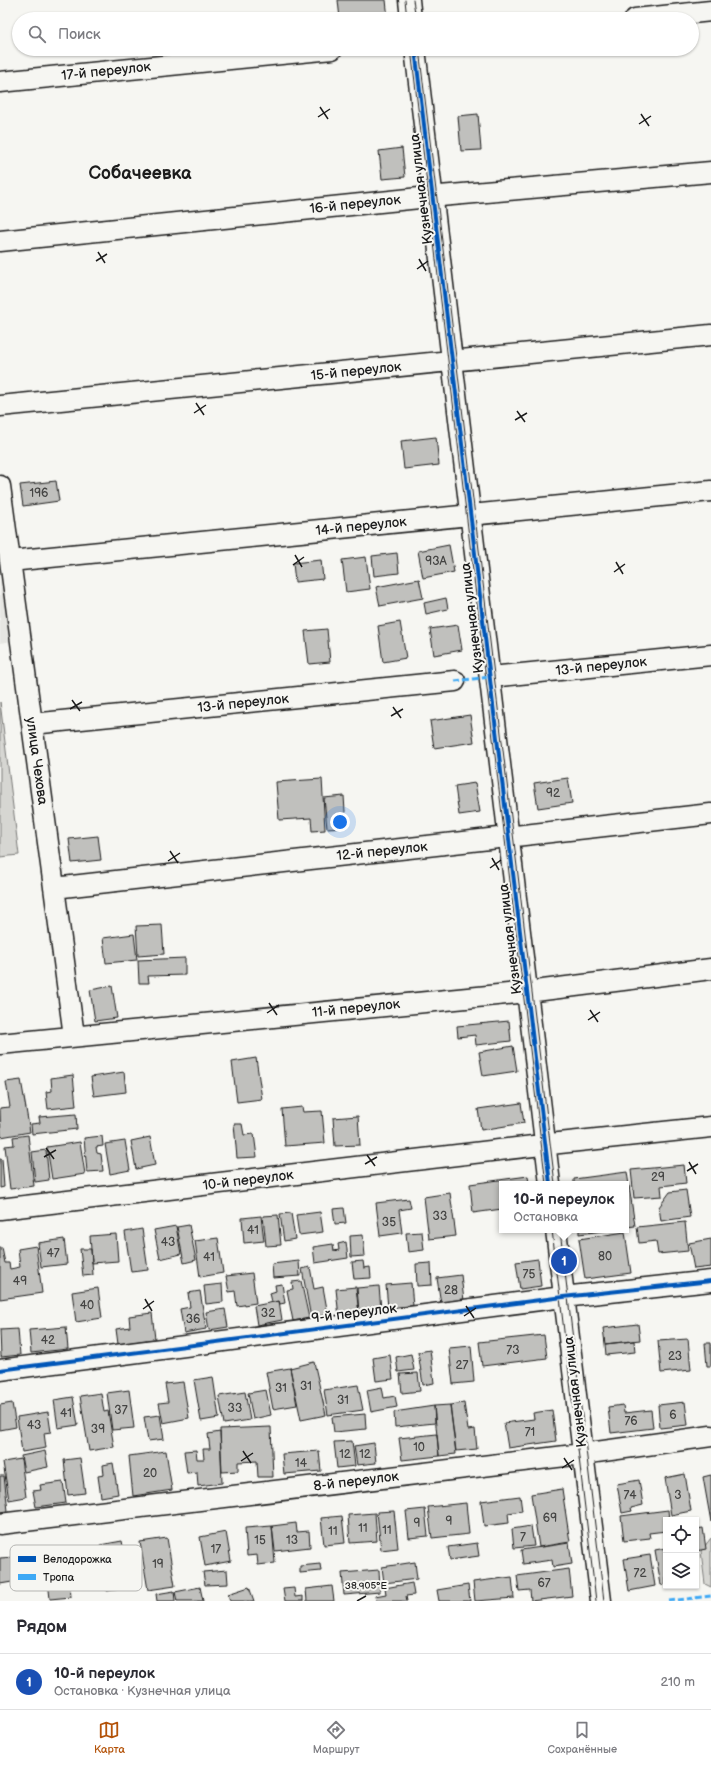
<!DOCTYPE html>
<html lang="ru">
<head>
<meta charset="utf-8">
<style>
	body { margin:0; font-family:"Balsamiq Sans",sans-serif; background:#f7f7f7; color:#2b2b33 }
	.controls { position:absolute; right:12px; bottom:12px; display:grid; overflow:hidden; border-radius:0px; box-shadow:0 1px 3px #0004 }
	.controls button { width:36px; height:36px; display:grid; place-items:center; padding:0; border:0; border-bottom:1px solid #e1e1e2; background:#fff; color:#2b2b33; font:20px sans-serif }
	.you { position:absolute; left:340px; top:822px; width:14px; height:14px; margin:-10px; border:3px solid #fff; border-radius:50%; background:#1a73e8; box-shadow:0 0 0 6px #1a73e833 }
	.badge { display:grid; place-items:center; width:26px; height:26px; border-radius:50%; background:#b45309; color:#fff; font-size:13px; font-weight:700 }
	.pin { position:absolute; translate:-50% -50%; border:2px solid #fff; box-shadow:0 1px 4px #0006 }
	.popup { position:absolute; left:499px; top:1181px; width:130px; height:52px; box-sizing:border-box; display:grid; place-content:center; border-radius:0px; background:#fff; filter:drop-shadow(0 1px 3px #0005); font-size:13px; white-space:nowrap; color:#7c7c81 }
	.popup b { font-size:15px; color:#2b2b33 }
	.popup::after { content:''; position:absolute; left:50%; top:100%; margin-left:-8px; border:8px solid transparent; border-top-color:#fff }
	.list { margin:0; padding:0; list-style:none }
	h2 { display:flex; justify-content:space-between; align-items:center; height:52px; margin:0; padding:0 16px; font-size:17px }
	h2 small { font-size:13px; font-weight:400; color:#7c7c81 }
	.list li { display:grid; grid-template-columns:26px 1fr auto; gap:12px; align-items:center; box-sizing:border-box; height:56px; padding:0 16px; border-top:1px solid #e1e1e2 }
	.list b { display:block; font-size:15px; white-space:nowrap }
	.list p { margin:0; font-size:13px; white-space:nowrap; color:#7c7c81 }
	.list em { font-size:13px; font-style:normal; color:#7c7c81 }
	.icon { flex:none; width:22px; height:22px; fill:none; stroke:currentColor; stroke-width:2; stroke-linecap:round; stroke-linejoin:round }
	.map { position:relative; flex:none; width:711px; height:1601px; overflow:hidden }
	.search { position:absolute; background:#fff; box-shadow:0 1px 3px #0004; left:12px; right:12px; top:12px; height:44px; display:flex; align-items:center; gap:10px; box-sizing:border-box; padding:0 14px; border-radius:22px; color:#7c7c81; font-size:15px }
	.sheet { height:108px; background:#fff }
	nav { display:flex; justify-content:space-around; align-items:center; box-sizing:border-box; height:56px; border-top:1px solid #e1e1e2; background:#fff; font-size:11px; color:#7c7c81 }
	nav a { display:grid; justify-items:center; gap:2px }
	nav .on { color:#b45309 }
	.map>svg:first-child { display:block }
</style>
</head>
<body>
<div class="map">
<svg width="711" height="1601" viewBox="0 0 711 1601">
	<rect width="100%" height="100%" fill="#f6f6f2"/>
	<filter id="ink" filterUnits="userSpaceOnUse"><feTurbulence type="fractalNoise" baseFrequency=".025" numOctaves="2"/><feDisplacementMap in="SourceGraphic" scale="8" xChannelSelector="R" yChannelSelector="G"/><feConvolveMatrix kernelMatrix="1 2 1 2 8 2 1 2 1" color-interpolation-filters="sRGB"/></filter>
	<g filter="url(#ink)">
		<path fill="#e6e6e2" d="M0,543l11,98 -11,2z"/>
		<path fill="#d6d6d2" stroke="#797977" d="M0,702l19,153 -19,2z
			M711,1538v49l-6,-3 -4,-33z"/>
		<path fill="#c0c0bd" stroke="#1c1c1c" d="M338,0h48l2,19h-48z
			M478,114l3,36 -20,1 -3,-35z
			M402,148l3,29 -23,2 -3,-28z
			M436,437l3,28 -35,4 -3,-28z
			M56,481l3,20 -36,5 -3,-21z
			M449,545l5,27 -31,6 -5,-27z
			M397,553l2,20 -25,3 -2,-20z
			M366,557l4,32 -24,3 -4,-32z
			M321,560l2,19 -28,3 -2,-19z
			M419,579l4,19 -43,8 -4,-19z
			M446,598l2,11 -22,5 -2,-11z
			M400,622l6,36 -23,4 -5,-36z
			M458,625l4,25 -28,5 -4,-26z
			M327,629l3,33 -21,2 -4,-33z
			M470,715l4,27 -40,6 -4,-27z
			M568,778l4,25 -34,5 -4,-25z
			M322,779l3,51 -13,1 -1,-13 -32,2 -3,-38z
			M475,783l5,29 -21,3 -4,-29z
			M344,796l2,31 -19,1 -3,-30z
			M98,836l3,24 -29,3 -3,-24z
			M162,925l2,29 -26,2 -2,-30z
			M134,934l3,26 -31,3 -3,-25z
			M185,958v17l-37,1 1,7h-10l-1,-23z
			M112,986l5,32 -22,3 -5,-31z
			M509,1021l2,20 -35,4 -1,-10 -17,2 -1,-11z
			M513,1046l4,25 -34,5 -4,-24z
			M256,1058l6,41 -25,3 -5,-40z
			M124,1072l2,20 -32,4 -3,-19z
			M73,1075l3,31 -28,3 -2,-17 6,-1 -1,-13z
			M21,1080l9,52 -29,5 -1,-29 10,-1 -4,-25z
			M521,1103l3,20 -43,7 -3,-21z
			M302,1107l1,5 19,-1 3,32 -40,3 -3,-37z
			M76,1114l1,15 -45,5 -1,-10 9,-1 -1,-6z
			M358,1116l2,29 -25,1 -2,-28z
			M234,1124h8l2,11 10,-1 3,23 -20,1z
			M28,1135l6,51 -24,3 -5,-43 9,-1 -1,-8z
			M102,1136l1,10 -7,1 1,6 4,1 2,17 -16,1 -3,-34z
			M150,1137l5,28 -19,4 -5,-28z
			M125,1141l5,29 -20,4 -5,-30z
			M80,1142l5,32 -33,5 -5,-32z
			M46,1150l3,30 -14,2 -3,-30z
			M0,1159h2l2,28 -4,1z
			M684,1165l2,18 -25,3 1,10 -28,2 -3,-28z
			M627,1172l8,54 -9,1v-43h-52v-5z
			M528,1176l1,8h-27v25l-29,4 -3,-29z
			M686,1190l4,27 -29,4 -2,-14 11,-15z
			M450,1193l6,43 -27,3 -5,-42z
			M409,1199l2,9 -12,2 3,23 -22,3 -4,-33z
			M344,1208l2,15 -11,1 -2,-15z
			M320,1212l3,20 -24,3 -3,-20z
			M291,1213l4,26 -11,2 -4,-27z
			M278,1215l3,30 -15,1 -3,-30z
			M261,1216l3,25 -20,2 -2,-25z
			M685,1222l3,29 -30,3 -2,-13 -17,2 -2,-16z
			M189,1225l7,35 -12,3 -7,-36z
			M176,1226l5,28 -21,5 -6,-29z
			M142,1229l6,41 -17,2 -6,-40z
			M579,1230h32l-32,4z
			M422,1232l2,18 -16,2 -2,-19z
			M625,1232l6,41 -46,6 -6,-40z
			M116,1234l2,27 -26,2 -2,-27z
			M363,1235l2,21 -14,1 -1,-21z
			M218,1238l5,35 -23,4 -5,-36z
			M64,1239l3,25 -26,3 -3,-24z
			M711,1239v28l-17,2 -5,-26z
			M346,1242l2,16 -33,5 -2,-16 20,-3 1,7 5,-1 -1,-6z
			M36,1246l6,47 -42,6v-51h2l3,15h4l1,6 10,-2 -2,-18z
			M80,1249h11l2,26 -10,1z
			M538,1259l3,27 -21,3 -4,-27z
			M299,1261l1,15 -27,2 -1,-14z
			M363,1261l1,7 6,-1 1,11 -17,1 -2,-17z
			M431,1263l1,22 -15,1 -1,-22z
			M310,1267l4,22 9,-2 5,28 -17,3 -9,-49z
			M252,1273l4,30 -19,3 -2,-15 -6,1 -3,-16z
			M461,1275l3,26 -23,3 -4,-26z
			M301,1281l8,37 -16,3 -6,-31 6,-1 -1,-7z
			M411,1283l2,23 -25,2 -2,-23z
			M222,1284l1,18 -17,2 -2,-18z
			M282,1284l3,19 -5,1 -1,-3 -7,1 -2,-9 6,-2 -1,-6z
			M379,1286l2,24 -22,2 -2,-24z
			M356,1287l3,28 -20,2 -3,-28z
			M98,1288l4,30 -26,4 -4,-30z
			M200,1291l6,38 -22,4 -4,-24 10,-2 -2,-14z
			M279,1301l3,19 -25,5 -3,-19z
			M225,1309l3,18 -19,3 -3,-18z
			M152,1313l3,26 -37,5 -2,-15 14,-2 -1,-11z
			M638,1324l2,16 -35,4 -2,-16z
			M66,1327l2,22 -37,4 -2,-23z
			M18,1329l2,26 -19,2 -1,-27z
			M544,1335l3,23 -65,8 -3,-24z
			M688,1339l3,31 -30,3 -3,-32z
			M634,1341l1,11 -29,3 -1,-11z
			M705,1343h6v23h-4z
			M471,1346l3,36 -21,2 -4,-36z
			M430,1350l4,33 -11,2 -5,-33z
			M411,1354l3,16 -16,2 -2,-15z
			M390,1355l3,24 -17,2 -3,-23z
			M314,1362l12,53 -25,5 -11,-52z
			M290,1368l7,37 -24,4 -7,-37z
			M418,1373l2,18 -18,2 -2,-19z
			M213,1377l6,41 -18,3 -7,-41z
			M183,1382l6,36 -26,5 -4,-20 9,-1 -3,-18z
			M358,1385l5,25 -35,5 -4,-25z
			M382,1387l2,11 11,-2 2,11 -26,5 -4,-22z
			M129,1390l5,38 -22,2 -5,-37z
			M266,1390l5,25 -18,4 -5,-26z
			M245,1392l5,28 -26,4 -5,-28z
			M101,1393l3,19 4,-1 6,36 -25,4 -9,-55z
			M73,1397l5,28 -20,3 -4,-28z
			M685,1402l3,23 -28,3 -2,-23z
			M12,1403l4,24 -16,3v-25z
			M464,1403l4,27 7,-1 2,20 -21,2 -6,-46z
			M450,1405l6,49 -17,2 -5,-50z
			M623,1405l1,8 27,-3 2,18 -42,5 -3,-26z
			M434,1406l1,17 -40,4 -1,-15z
			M552,1410l4,31 -48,7 -4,-25 30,-4 -1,-6z
			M48,1412l3,20 -7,1 2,15 -24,4 -5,-35z
			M365,1414l1,15 -32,3 -2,-15z
			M160,1415l4,24 -16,2 -4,-24z
			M271,1427l2,50h-15l-1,-16 -19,1v9l-16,1 -2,-43z
			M220,1432l2,51 -24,3 -1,-14 -10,1 -3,-22 12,-1 1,9h7l-1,-10h7l-2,-15z
			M437,1434l2,22 -37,4 -3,-22z
			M352,1441l3,25 -18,2 -3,-26z
			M374,1443l2,20 -19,2 -3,-19z
			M45,1451l3,16 -24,5 -3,-16z
			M166,1451l6,39 -39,6 -4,-40z
			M319,1451l2,20 -37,3 -2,-20z
			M80,1458l5,35 -17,2 -4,-35z
			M21,1459l5,38 -17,3 -6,-38z
			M113,1463l5,31 -17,3 -3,-21 6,-1 -1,-10z
			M685,1474l6,37 -20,4 -6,-37z
			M711,1475v47l-8,-45z
			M0,1476h4l4,35 -8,1z
			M639,1480l4,25 -12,3 1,3 -10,2 -5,-29z
			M63,1482l3,21 -30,4 -3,-16 8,-1 -1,-5z
			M562,1489l8,53 -31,5 -8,-53z
			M520,1496l2,15 -14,2 1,10 -25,3 -3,-25z
			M466,1503l3,31 -37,4 -4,-31z
			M425,1509l3,27 -19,2 -3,-27z
			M668,1510l1,10h-3v11l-17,2 1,5 -26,3 -3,-25z
			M394,1511l4,37 -17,2 -4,-38z
			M375,1513l2,28 -27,2 -2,-28z
			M342,1516l3,27 -21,2 -3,-27z
			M296,1523l1,9 12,-1 1,16 -35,4 -3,-25z
			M272,1526l3,37 -17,2 -1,-10 -10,1 -2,-28z
			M531,1526l3,20 -20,2 -2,-19z
			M703,1528l3,21 -10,2v-22z
			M226,1532l5,29 -26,5 -5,-29z
			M167,1538l8,48 -27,4 -8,-48z
			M122,1541l2,10 5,-1 2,14 -14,2 4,23 -14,2 -7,-46z
			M477,1543l2,13 -29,4 -2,-13z
			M569,1543l3,21 -19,3 -1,-7 -29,4 -2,-14z
			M95,1548l3,23 -26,3 -3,-24z
			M666,1548v36l-5,1 -6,-35z
			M67,1551l4,46 -21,2 -5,-46z
			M650,1555l5,31 -26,5 -5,-32z
			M15,1557l3,24 -18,3v-26z
			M415,1562l2,17 -33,4 -2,-16z
			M320,1564l1,7 -21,2v-7z
			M569,1569l3,27 -41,5 -1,-11 -11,1 -2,-15z
			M227,1570l1,14 -23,1 -2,-13z
			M379,1570l1,22 -36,3 -2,-22z
			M512,1577l2,21 -39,3 -2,-19z
			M412,1583l2,12 -8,1 1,5h-31l-1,-5 11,-2 -1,-6z
			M468,1585l2,16h-31l-2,-11z
			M332,1586l2,15h-27l-1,-12z
			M200,1587l3,14h-26l-2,-9z
			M249,1587l5,14h-24l-2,-7z
			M294,1588l1,9 8,-1v5h-18l-2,-12z
			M174,1591l1,10h-18l-1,-7z"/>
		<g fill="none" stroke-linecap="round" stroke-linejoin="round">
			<defs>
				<path id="minor" d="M409,0l2,19
					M635,19l76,-8
					M415,49l135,1135
					M0,82l332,-33
					M0,241l429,-44 282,-25
					M0,406l711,-71
					M0,486l74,550
					M10,561l701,-70
					M490,677l221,-22
					M32,724l423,-43
					M54,888l657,-74
					M0,1044l527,-52 184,-23
					M0,1209l550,-65 161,-17
					M556,1230l45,371
					M0,1370l563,-73 148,-16
					M0,1524l582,-70 129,-18"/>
			</defs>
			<use href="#minor" stroke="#1c1c1c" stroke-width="23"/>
			<use href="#minor" stroke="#f6f6f2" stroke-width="20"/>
			<path stroke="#1c1c1c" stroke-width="1" d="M405,0l2,19
				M413,0l3,19
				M411,49l135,1135
				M419,49l136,1135
				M552,1230l44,371
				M560,1230l44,371"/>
			<path stroke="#3fa9f5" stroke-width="3" stroke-dasharray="6 3" stroke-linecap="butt" d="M455,681l35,-4
				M669,1601l42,-5"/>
			<defs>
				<path id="cycleway" d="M415,49l135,1135
					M0,1370l563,-73 148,-16"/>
			</defs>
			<use href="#cycleway" stroke="#f6f6f2" stroke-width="6"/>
			<use href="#cycleway" stroke="#0057b8" stroke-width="4"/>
		</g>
	</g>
	<path fill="none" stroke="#1c1c1c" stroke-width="1.5" d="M320,107l8,12M641,114l8,12M318,117l12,-8M639,124l12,-8M98,252l7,11M419,259l7,12M96,261l11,-7M417,269l11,-8M196,403l8,12M517,411l8,11M194,413l12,-8M515,420l12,-7M295,555l7,12M616,562l7,12M293,565l11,-8M614,572l11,-8M72,700l8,11M393,707l8,11M70,709l12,-7M391,716l12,-7M170,851l8,12M492,858l7,12M168,861l12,-8M490,868l11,-8M269,1003l8,12M590,1010l8,12M267,1013l12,-8M588,1020l12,-8M46,1148l8,11M367,1155l8,11M44,1157l12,-7M689,1162l7,12M365,1164l12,-7M687,1171l11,-7M145,1299l7,12M466,1306l8,12M143,1309l11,-8M464,1316l12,-8M243,1451l8,12M564,1458l8,12M241,1461l12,-8M562,1468l12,-8M357,1601l9,-5"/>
	<g text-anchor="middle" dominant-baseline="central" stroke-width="4" stroke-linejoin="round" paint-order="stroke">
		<g font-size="12" fill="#454544">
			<text x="39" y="493">196</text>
			<text x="436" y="561">93А</text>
			<text x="553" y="793">92</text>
			<text x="658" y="1177">29</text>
			<text x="440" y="1216">33</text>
			<text x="389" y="1222">35</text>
			<text x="253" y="1230">41</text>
			<text x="168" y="1242">43</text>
			<text x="53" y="1253">47</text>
			<text x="605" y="1256">80</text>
			<text x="209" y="1257">41</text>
			<text x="529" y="1274">75</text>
			<text x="20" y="1281">49</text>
			<text x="451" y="1290">28</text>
			<text x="87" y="1305">40</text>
			<text x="268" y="1313">32</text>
			<text x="193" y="1319">36</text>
			<text x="48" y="1340">42</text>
			<text x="513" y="1350">73</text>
			<text x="675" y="1356">23</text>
			<text x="462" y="1365">27</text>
			<text x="306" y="1386">31</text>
			<text x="281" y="1388">31</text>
			<text x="343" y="1400">31</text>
			<text x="235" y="1408">33</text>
			<text x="121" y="1410">37</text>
			<text x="66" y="1413">41</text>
			<text x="673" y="1415">6</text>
			<text x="631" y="1421">76</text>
			<text x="34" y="1425">43</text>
			<text x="98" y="1429">39</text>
			<text x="530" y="1432">71</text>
			<text x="419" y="1447">10</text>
			<text x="345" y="1454">12</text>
			<text x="365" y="1454">12</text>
			<text x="301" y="1463">14</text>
			<text x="150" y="1473">20</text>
			<text x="630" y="1495">74</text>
			<text x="678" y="1495">3</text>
			<text x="550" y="1518">69</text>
			<text x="449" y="1521">9</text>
			<text x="417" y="1523">9</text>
			<text x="363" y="1528">11</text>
			<text x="387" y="1530">11</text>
			<text x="333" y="1531">11</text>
			<text x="523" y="1537">7</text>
			<text x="260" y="1540">15</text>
			<text x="292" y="1540">13</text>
			<text x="216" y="1549">17</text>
			<text x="158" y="1564">19</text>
			<text x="640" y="1573">72</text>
			<text x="544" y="1583">67</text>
		</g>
		<g font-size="14" fill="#1c1c1c" stroke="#f6f6f2">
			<text transform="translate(106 71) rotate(-6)">17-й переулок</text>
			<text transform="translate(421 189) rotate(-97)">Кузнечная улица</text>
			<text transform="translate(355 204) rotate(-6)">16-й переулок</text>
			<text transform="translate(356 371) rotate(-6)">15-й переулок</text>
			<text transform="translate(361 526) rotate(-6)">14-й переулок</text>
			<text transform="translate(472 618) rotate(-97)">Кузнечная улица</text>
			<text transform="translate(601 666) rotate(-6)">13-й переулок</text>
			<text transform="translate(243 703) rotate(-6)">13-й переулок</text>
			<text transform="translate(37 761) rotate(82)">улица Чехова</text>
			<text transform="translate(382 851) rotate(-6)">12-й переулок</text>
			<text transform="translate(510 939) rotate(-97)">Кузнечная улица</text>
			<text transform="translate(356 1008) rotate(-6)">11-й переулок</text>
			<text transform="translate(248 1180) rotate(-7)">10-й переулок</text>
			<text transform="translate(354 1313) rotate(-7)">9-й переулок</text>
			<text transform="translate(575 1392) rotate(-97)">Кузнечная улица</text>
			<text transform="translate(356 1481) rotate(-7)">8-й переулок</text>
		</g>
		<g font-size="18" font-weight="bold" fill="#1c1c1c" stroke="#f6f6f2">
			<text x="140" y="173">Собачеевка</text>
		</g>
	</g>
	<rect x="10" y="1545" width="132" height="46" rx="6" fill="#f6f6f2" stroke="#b5b5b2" stroke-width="1"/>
	<rect x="18" y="1556" width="18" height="6" fill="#0057b8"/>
	<rect x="18" y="1574" width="18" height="6" fill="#3fa9f5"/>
	<g font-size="11" fill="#1c1c1c">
		<text x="43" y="1563">Велодорожка</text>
		<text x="43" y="1581">Тропа</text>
	</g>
	<g font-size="10" text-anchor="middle" fill="#1c1c1c" stroke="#f6f6f2" stroke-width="4" stroke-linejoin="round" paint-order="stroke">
		<text x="366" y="1589">38.905°E</text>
	</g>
</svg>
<div class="controls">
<button><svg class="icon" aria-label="locate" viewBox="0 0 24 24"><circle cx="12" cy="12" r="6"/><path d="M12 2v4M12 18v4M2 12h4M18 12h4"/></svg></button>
<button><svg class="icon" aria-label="layers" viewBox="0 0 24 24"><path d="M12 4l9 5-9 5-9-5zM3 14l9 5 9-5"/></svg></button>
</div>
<div class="you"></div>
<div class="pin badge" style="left:564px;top:1261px;background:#1a4fb4">1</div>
<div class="popup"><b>10-й переулок</b>Остановка</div>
<div class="search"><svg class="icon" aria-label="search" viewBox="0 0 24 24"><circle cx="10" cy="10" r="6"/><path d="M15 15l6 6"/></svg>Поиск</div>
</div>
<section class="sheet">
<h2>Рядом<small></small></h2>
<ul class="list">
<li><span class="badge" style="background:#1a4fb4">1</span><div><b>10-й переулок</b><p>Остановка · Кузнечная улица</p></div><em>210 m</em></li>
</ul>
</section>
<nav>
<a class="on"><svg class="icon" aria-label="map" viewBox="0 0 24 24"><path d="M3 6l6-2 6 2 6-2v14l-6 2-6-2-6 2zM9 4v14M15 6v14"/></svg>Карта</a>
<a><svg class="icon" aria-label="directions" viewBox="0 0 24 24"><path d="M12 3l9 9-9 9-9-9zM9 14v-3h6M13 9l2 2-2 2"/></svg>Маршрут</a>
<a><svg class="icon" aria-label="saved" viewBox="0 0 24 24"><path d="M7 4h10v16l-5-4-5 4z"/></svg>Сохранённые</a>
</nav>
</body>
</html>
